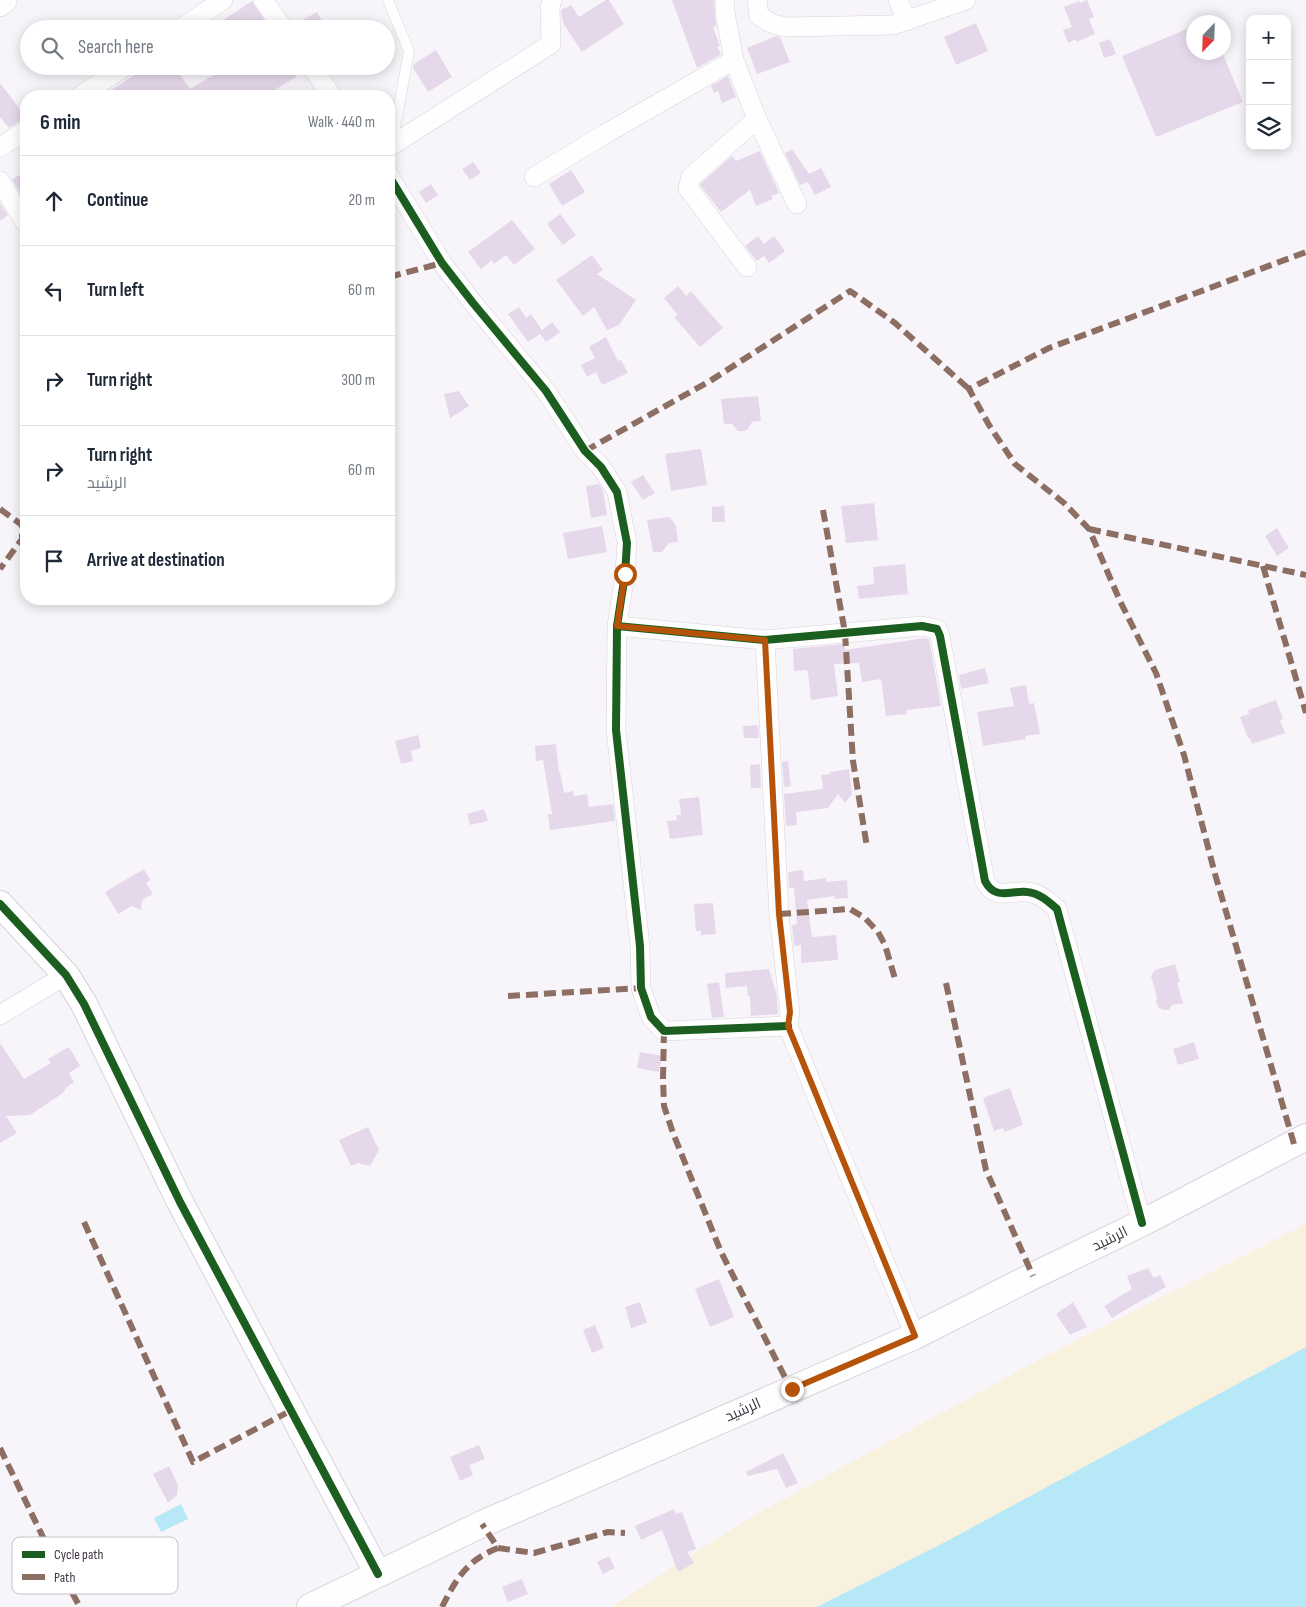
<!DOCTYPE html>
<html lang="en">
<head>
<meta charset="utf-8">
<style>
	body { margin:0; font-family:"Sofia Sans Condensed",Cairo,sans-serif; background:#f6f6f7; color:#1f2937 }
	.controls { position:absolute; right:15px; top:15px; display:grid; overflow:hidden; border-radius:10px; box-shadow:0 2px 12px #0003 }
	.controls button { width:45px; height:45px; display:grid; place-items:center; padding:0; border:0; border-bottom:1px solid #e0e1e3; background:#fff; color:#1f2937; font:25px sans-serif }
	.compass { position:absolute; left:1186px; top:15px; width:45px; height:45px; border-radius:50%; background:#fff; box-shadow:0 2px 12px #0003; rotate:203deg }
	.stop { position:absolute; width:15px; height:15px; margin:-11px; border:4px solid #b45309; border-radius:50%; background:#fff }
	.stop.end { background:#b45309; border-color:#fff; box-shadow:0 1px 5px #0008 }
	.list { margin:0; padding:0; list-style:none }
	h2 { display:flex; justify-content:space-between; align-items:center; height:65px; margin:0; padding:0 20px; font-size:21px }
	h2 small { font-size:16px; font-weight:400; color:#747a83 }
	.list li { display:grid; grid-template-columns:32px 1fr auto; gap:15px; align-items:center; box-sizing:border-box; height:90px; padding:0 20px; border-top:1px solid #e0e1e3 }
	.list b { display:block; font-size:19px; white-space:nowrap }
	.list p { margin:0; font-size:16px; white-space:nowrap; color:#747a83 }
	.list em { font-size:16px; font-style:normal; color:#747a83 }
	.icon { flex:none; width:28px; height:28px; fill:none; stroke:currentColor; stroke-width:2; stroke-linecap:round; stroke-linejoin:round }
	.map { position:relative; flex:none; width:1306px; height:1607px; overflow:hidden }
	.search { position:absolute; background:#fff; box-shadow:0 2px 12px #0003; left:20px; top:20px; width:375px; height:55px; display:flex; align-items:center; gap:12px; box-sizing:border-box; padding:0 18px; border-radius:28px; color:#747a83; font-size:19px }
	.panel { position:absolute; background:#fff; box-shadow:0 2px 12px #0003; left:20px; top:90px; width:375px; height:515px; border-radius:20px }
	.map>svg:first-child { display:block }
</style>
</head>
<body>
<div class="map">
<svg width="1306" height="1607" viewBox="0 0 1306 1607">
	<rect width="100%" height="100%" fill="#f8f5fa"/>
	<path fill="#f7f1de" d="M1306,1224v124l-359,193 -130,66h-206l135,-87 298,-163z"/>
	<path fill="#b6e8f8" d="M1306,1347v260h-489l130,-66z
		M181,1504l7,15 -27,13 -7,-14z"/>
	<path fill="#e5d8ea" d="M606,0h3l15,24 -42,28 -17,-26 -3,-7 -1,-9 10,-5 8,12z
		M672,0h42l2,26 -3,1 6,16 1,3 -3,1 4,7 -24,14z
		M1087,0l7,17 -5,2 6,15 -18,8 -1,-3 -8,4 -5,-13 9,-3 -8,-20 15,-6 1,2z
		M252,1l18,28h-60z
		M317,12l10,17h-32l-1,-4z
		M976,23l12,28 -32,14 -12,-28z
		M1194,26v26h28l21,50 -87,35 -34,-81z
		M776,36l4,1 10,25 -33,12 -10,-26z
		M1110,39l6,15 -12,4 -5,-15z
		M436,50l16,27 -24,15 -15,-24 1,-4z
		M153,66h21l16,23 29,-17 -4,-6h75l6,11 -31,19h-163l40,-26 2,2z
		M728,76l8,21 -14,6 -4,-12 -4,2 -3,-7z
		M0,83l26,34 -17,11 -9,-11z
		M792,149l17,25 12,-6 10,19 -16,8 -7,-13 -8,3 -15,-32z
		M760,151l19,42 -8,3 2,3 -17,7 -6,-16 -29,22 -21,-27 1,-2 31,-27 4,5z
		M473,162l8,11 -11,7 -8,-11z
		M571,170l14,22 -23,14 -13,-22z
		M26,172v30l-14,-23z
		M431,184l7,11 -12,8 -7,-11z
		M0,203l8,12 -8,6z
		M560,214l16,21 -13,10 -16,-21z
		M512,220l23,29 -21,16 -8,-10 -12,9 -2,-4 -11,9 -13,-17z
		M758,236l6,8 10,-8 11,15 -16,12 -5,-7 -7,5 -12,-15z
		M592,255l11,15 -6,4 39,26 -17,25 -12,5 -13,-23 -11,9 -27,-36z
		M678,286l8,10 5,-5 32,37 -23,19 -26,-30 4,-2 -14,-17z
		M519,307l7,11 5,-4 11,16 10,-8 8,10 -14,10 -6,-8 -12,8 -20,-28z
		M606,337l12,24 3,-1 7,13 -26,12 -6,-13 -9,5 -6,-12 14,-7 -6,-11z
		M459,391l10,15 -19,12 -6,-24z
		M758,396l3,25 -9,1 -5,8 -4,1h-5l-6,-7h-8l-3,-25z
		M701,449l6,36 -36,6 -6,-37z
		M643,475l12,18 -12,7 -12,-18z
		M599,484l4,7 4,24 -16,3 -5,-32z
		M874,503l4,37 -32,3 -5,-37z
		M724,506l1,16h-13v-15z
		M670,517l6,9 2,16 -9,1 -7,9h-9l-6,-32z
		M602,526l5,26 -39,7 -5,-26z
		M1277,528l12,20 -12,8 -12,-20z
		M905,564l3,30 -49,5 -2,-13 17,-2 -1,-17z
		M925,638l4,1 12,67 -34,4v4l-21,2 -5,-37 -19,3 -3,-19 -25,1 4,32 -27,4 -3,-28 -2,-2 -12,1 -1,-22 51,-5 1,6z
		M985,668l4,15 -28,6 -2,-14z
		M1026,685l3,19 5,-1 6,31 -15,2 1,3 -43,7 -6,-34 37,-6 -4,-18z
		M1276,700l7,19 -3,1 5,13 -33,11 -2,-6h-2l-8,-21 9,-3 -1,-4z
		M758,725l1,13h-15l-1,-12z
		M418,735l3,13 -10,3 2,10 -12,3 -6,-23z
		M556,744l3,28h1l4,21 9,-2 1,5 13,-2 2,13 24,-3 2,17 -65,9 -2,-16h4l-9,-54 -7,1 -1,-15z
		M788,761l3,25 -7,1 -2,-25z
		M760,764l1,24h-10l-1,-23z
		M849,769l3,25 -7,9 -7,-9 -10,14 -32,4 1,13 -11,1 -2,-32 39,-5 -2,-14 10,-1 -1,-2z
		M699,797l4,38 -33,4 -3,-18 10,-1 -1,-5h5l-2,-16z
		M484,809l4,12 -18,4 -3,-11z
		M144,869l6,11 -4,3 7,11 -11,6 -1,10 -9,-4 -14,8 -13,-22z
		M803,870l1,11 22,-3v4l21,-2 1,18 -13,1v-3l-28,4 5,37 24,-2 2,25 -37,3v-18l-7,1 -2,-21 5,-1 -3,-36h-5l-1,-16z
		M713,903l3,31 -15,1v-4h-5l-2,-27z
		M1175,964l5,18 -3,1 6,20 -11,2 -3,5h-5l-5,-2 -3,-6 1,-5 -6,-21 4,-6z
		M769,969l8,27 1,18 -27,2 -1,-20h-2l-1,-10 -21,2 -1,-15z
		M719,982l5,35 -12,1 -5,-34z
		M1194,1042l5,17 -21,6 -5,-16z
		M0,1043l24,36 27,-16 -3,-4 21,-12 11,19 -11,7 5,9 -8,6 -3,5 -33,22 -24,1 11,17 -17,10z
		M640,1052l22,4 -3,16 -22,-4z
		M1010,1088l13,37 -19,7 -1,-4 -9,3 -11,-33z
		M368,1127l11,23 -9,16 -12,-3 -7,3 -12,-26z
		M1148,1268l6,10 6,-3 6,12 -29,16 -25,15 -8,-12 28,-17 -5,-13z
		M719,1279l15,38 -24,10 -15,-38z
		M640,1302l7,21 -16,5 -6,-21z
		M1073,1302l14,25 -17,8 -14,-21z
		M595,1325l9,23 -12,5 -9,-23z
		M479,1445l6,14 -16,6 4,10 -13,6 -10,-24z
		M783,1453l15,30 -12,5 -9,-19 -29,7 -2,-4z
		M169,1466l9,19 -1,10 -9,8 -15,-29z
		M674,1509l2,5 6,-2 14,37 -9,3 7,11 -16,9 -16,-42 -21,10 -6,-14z
		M609,1556l6,12 -12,6 -6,-12z
		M522,1579l6,15 -20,8 -6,-15z"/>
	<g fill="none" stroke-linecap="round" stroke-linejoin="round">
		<defs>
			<path id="lane" d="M388,0l21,51 -17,94"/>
			<path id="street" d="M263,0l21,29
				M757,0l2,16 14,8 13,3 107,-2 73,-25
				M898,0l9,21
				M0,7l7,-5 -2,-2
				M180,29l43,-29
				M734,60l23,59 40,85
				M311,66l21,30
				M80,96l45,-30
				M0,147l26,-17
				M389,147l162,-103 -1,-37 2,-7
				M389,176l53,87 31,40 73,88 39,60 16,16 16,25 10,51 -2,31 -8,52 -1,104 24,216 1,42 10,29 13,14 124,-5
				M534,177l71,-43 129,-74 -9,-47v-13
				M0,181l25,41
				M747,267l-59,-79 3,-11 66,-58
				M617,626l148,14 157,-14 15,3 3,7 45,245c10,20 26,9 42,11 12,1 21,9 30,17l85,314
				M765,640l14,274 11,99 -2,13 127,310
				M0,1015l66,-40"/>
			<path id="secondary" d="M0,904l66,71 18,29 96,198 198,372
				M310,1607l172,-83 433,-188 118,-60 109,-53 164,-86"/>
		</defs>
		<use href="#lane" stroke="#d7d2da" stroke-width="11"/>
		<use href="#street" stroke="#d7d2da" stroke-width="20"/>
		<use href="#secondary" stroke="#d7d2da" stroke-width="28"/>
		<use href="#lane" stroke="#fefefe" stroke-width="10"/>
		<use href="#street" stroke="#fefefe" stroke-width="19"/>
		<use href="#secondary" stroke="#fefefe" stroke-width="26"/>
		<path stroke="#8d6e63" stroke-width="6" stroke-dasharray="12 6" stroke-linecap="butt" d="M389,277l53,-14
			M585,451l125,-70 140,-90 45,32 74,66
			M0,509l22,16v14l-22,30
			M823,510l22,123 8,128 14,86
			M1089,529l217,46
			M1263,566l43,147
			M779,914l71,-5 15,9 13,14 7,13 11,37
			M946,983l40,187 47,106
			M508,996l133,-8
			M664,1031l-1,48 1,27 9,27 48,119 70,137
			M1294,1144l-79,-270 -31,-119 -28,-82 -36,-72 -31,-72 -25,-26 -49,-39 -26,-39 -20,-36 80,-41 257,-96
			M84,1222l109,240 99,-52
			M0,1448l54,112 26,47
			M498,1548l36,5 74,-21 17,1
			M442,1607c14,-28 25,-47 56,-59l-16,-24"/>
		<defs>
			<path id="cycleway" d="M389,176l53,87 31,40 73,88 39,60 16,16 16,25 10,51 -2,31 -8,52 -1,104 24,216 1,42 10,29 13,14 124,-5
				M617,626l148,14 157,-14 15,3 3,7 45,245c10,20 26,9 42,11 12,1 21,9 30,17l85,314
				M0,904l66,71 18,29 96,198 198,372"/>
		</defs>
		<use href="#cycleway" stroke="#fff" stroke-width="11"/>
		<use href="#cycleway" stroke="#1b5e20" stroke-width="8"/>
	</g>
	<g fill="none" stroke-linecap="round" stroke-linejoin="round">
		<path stroke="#b45309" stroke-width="6" d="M625,574l-8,52 148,14 14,274 11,98 -2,14 127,310 -123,53"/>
	</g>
	<g text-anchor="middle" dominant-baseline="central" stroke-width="4" stroke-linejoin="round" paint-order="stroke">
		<g font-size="15" fill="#413744" stroke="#fff">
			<text transform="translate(1110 1239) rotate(-26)">الرشيد</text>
			<text transform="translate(743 1410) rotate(-24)">الرشيد</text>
		</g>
	</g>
	<rect x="12" y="1537" width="166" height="57" rx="8" fill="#fff" stroke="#c6c3c7" stroke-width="1"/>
	<rect x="22" y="1551" width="23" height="7" fill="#1b5e20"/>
	<rect x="22" y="1574" width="23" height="6" fill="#8d6e63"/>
	<g font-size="14" fill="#413744">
		<text x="54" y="1559">Cycle path</text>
		<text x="54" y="1582">Path</text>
	</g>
</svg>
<div class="controls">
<button>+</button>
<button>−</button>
<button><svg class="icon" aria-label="layers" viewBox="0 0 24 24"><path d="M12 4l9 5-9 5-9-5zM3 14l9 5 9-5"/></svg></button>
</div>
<svg class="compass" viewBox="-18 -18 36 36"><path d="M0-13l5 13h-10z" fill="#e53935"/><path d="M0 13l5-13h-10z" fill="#747a83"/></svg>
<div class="stop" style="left:625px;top:574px"></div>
<div class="stop end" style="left:792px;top:1389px"></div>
<div class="search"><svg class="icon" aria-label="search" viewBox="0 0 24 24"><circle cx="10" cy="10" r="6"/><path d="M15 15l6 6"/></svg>Search here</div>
<section class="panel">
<h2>6 min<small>Walk · 440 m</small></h2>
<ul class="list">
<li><svg class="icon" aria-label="ahead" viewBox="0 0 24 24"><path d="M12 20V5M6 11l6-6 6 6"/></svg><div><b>Continue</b></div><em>20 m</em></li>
<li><svg class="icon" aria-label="left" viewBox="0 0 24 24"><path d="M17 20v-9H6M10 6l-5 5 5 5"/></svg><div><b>Turn left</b></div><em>60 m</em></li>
<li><svg class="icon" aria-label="right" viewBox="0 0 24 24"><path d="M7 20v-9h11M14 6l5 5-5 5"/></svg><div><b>Turn right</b></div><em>300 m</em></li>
<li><svg class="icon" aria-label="right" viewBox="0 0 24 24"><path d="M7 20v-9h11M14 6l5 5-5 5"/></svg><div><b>Turn right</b><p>الرشيد</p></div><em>60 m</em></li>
<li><svg class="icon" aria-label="arrive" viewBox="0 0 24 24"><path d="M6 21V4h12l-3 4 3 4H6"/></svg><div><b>Arrive at destination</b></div></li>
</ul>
</section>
</div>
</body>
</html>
